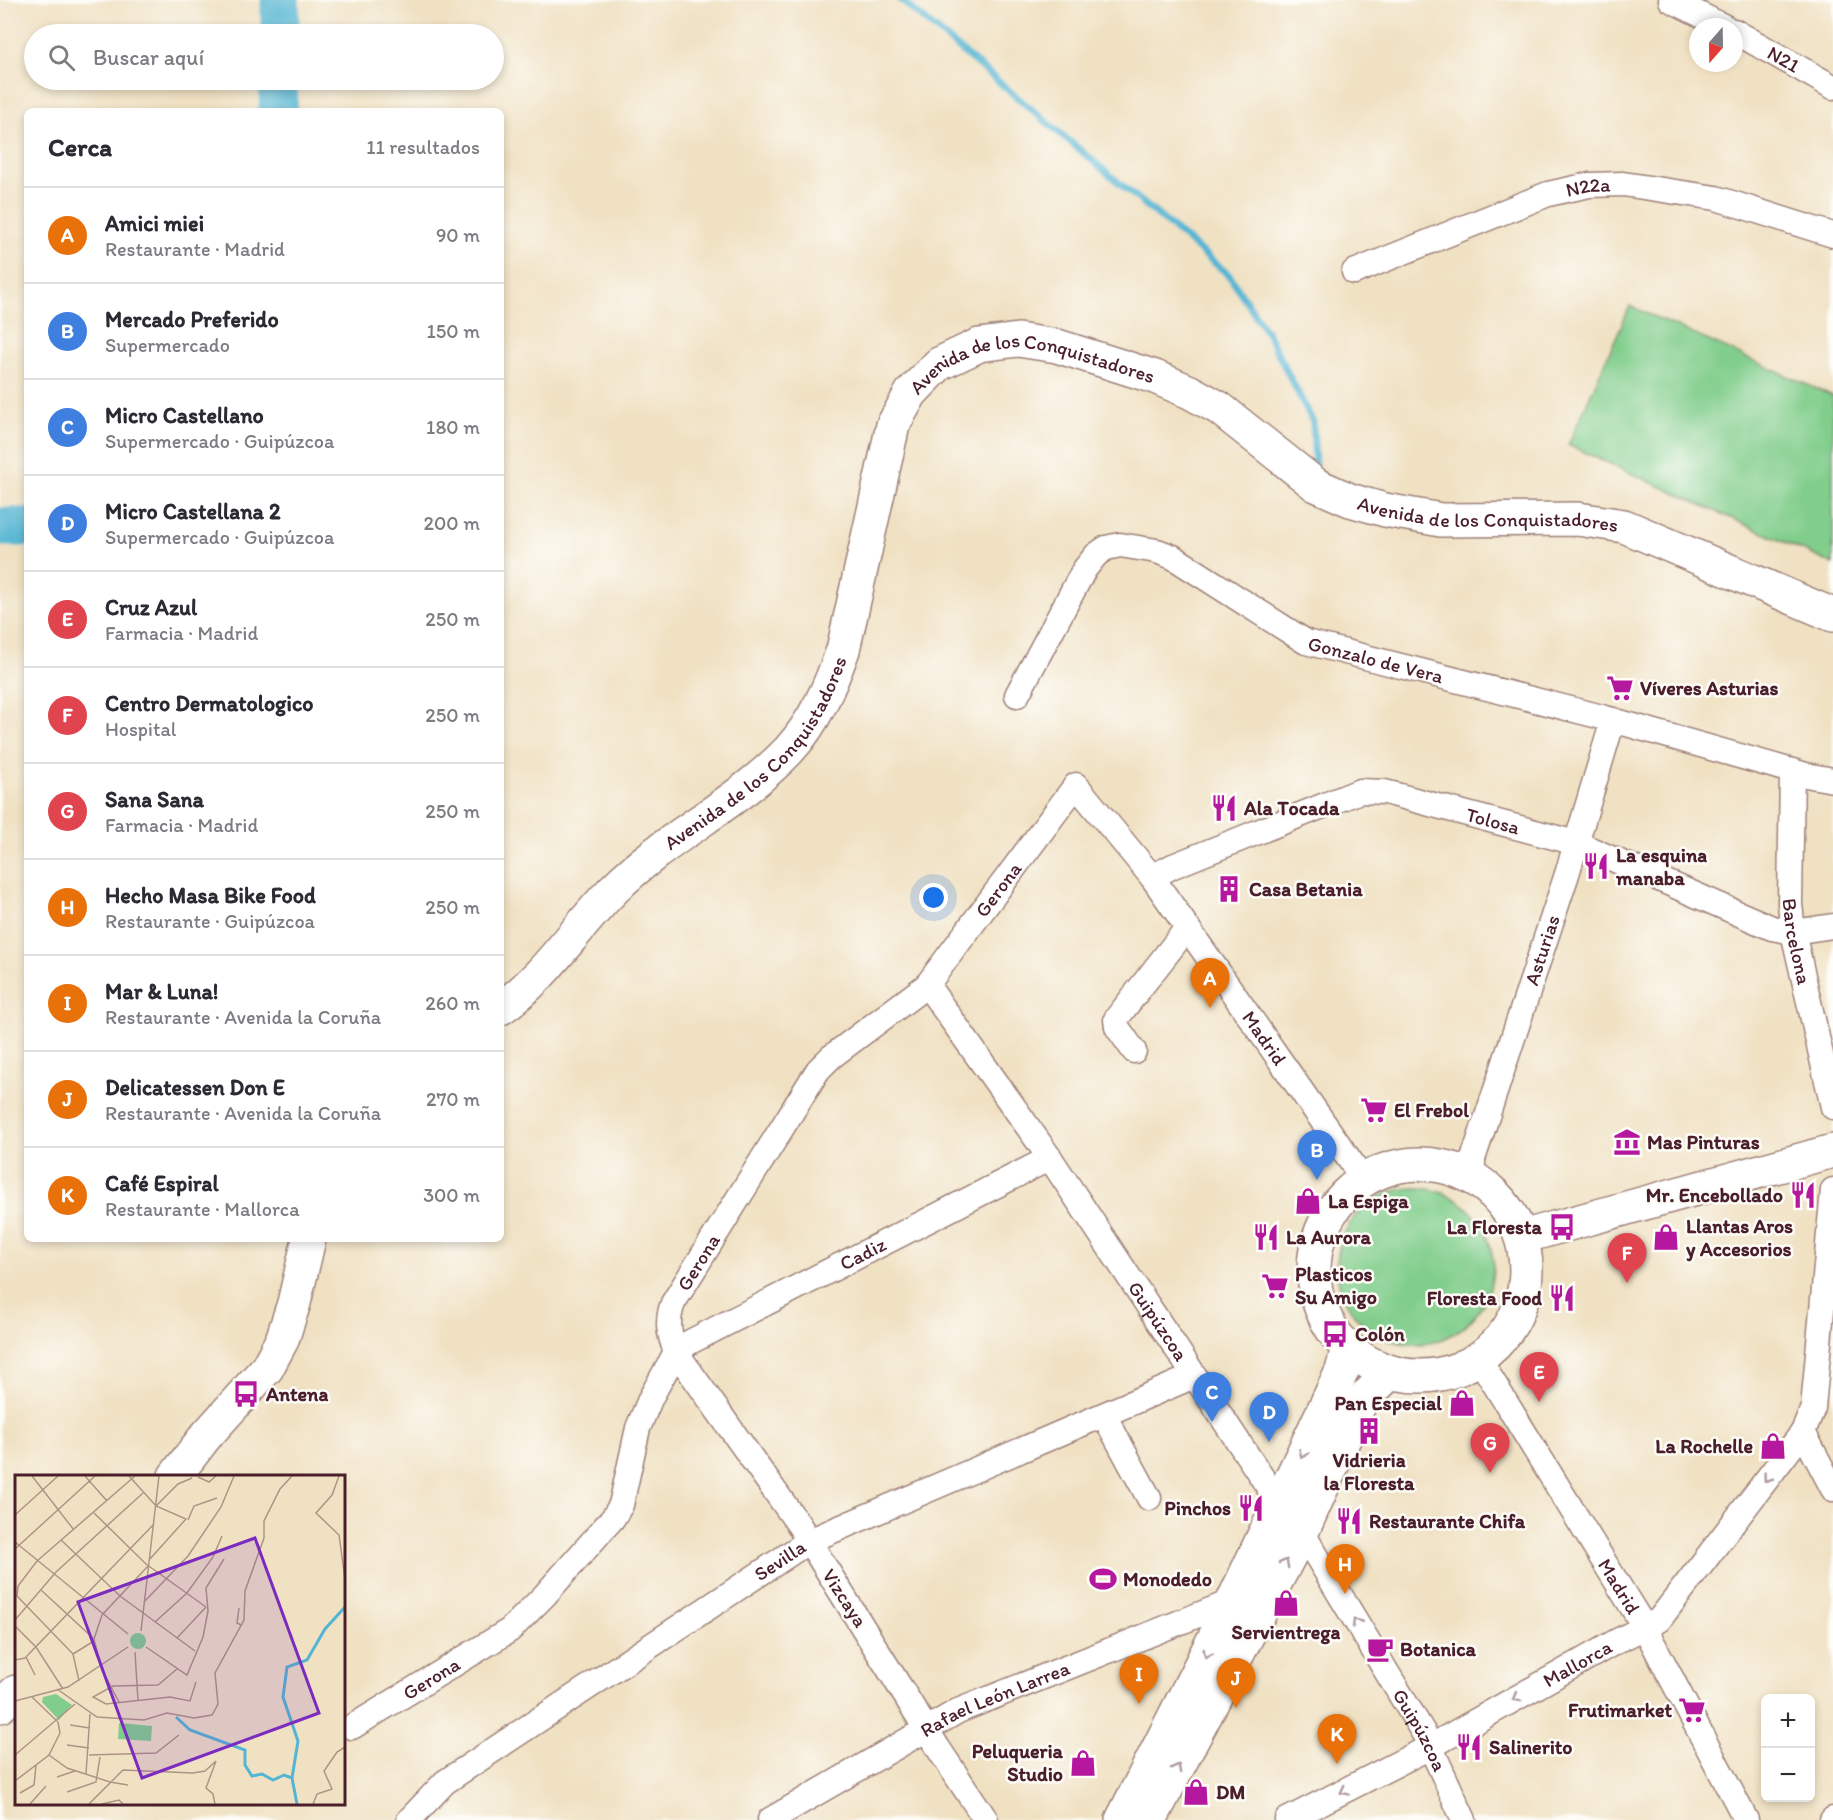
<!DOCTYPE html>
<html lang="es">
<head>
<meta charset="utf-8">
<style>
	body { margin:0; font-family:Itim,sans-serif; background:#f2f2f3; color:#2b2b33 }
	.controls { position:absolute; right:18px; bottom:18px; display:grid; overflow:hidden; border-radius:9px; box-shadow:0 3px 9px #0003 }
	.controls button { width:54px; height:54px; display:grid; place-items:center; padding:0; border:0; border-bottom:2px solid #e1e1e2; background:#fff; color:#2b2b33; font:30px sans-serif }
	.compass { position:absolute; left:1689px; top:18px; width:54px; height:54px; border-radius:50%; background:#fff; box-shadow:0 3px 9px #0003; rotate:200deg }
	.you { position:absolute; left:934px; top:898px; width:21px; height:21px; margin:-15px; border:4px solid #fff; border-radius:50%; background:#1a73e8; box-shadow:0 0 0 9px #1a73e833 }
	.badge { display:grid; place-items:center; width:39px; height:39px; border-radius:50%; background:#0f766e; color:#fff; font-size:20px; font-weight:700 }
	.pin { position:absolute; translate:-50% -50px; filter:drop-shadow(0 2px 3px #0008) }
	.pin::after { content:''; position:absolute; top:32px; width:21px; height:18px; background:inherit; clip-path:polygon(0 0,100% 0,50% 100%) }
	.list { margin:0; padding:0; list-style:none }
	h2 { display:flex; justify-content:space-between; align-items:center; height:78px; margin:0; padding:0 24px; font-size:26px }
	h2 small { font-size:20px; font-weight:400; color:#7c7c81 }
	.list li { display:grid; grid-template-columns:39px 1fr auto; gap:18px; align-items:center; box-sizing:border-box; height:96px; padding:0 24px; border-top:2px solid #e1e1e2 }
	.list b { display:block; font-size:22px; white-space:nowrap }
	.list p { margin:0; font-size:20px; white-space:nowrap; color:#7c7c81 }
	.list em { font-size:20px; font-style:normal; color:#7c7c81 }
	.icon { flex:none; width:33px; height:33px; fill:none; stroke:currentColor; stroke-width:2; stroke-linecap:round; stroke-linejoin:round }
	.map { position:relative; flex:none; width:1833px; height:1820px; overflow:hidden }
	.search { position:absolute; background:#fff; box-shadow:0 3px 9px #0003; left:24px; top:24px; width:480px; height:66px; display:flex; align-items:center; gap:15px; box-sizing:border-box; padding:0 21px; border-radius:33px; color:#7c7c81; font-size:22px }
	.panel { position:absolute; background:#fff; box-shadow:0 3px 9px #0003; left:24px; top:108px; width:480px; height:1134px; border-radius:9px }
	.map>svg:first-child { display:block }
</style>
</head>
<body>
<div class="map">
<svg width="1833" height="1820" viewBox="0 0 1833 1820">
	<rect width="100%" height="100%" fill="#fdfcf7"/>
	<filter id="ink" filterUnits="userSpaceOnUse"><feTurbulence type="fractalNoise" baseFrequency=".0167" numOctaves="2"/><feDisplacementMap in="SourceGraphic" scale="12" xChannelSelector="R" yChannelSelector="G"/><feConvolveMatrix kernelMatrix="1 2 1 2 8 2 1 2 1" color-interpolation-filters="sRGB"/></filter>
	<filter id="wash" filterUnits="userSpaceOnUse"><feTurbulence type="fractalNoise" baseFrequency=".008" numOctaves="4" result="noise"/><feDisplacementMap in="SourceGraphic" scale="24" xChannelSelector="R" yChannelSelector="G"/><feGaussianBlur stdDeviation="1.35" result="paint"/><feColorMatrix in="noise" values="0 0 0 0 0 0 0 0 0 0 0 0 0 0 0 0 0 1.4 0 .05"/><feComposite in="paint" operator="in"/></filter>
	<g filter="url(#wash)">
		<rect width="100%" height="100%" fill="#f0e1c3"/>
		<path fill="#81ce8c" stroke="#66765c" stroke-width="1.5" d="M1630,306l203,90v168l-265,-119z
			M1337 1266a78 78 0 1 1 156 0a78 78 0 1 1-156 0Z"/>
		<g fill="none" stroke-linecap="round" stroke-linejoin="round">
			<path stroke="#54b5d3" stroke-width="7" d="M901,0l328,275 40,61 44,86 2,48"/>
			<path stroke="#54b5d3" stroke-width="39" d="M280,34v-34
				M278,111l1,-31
				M0,527h27"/>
		</g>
	</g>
	<g filter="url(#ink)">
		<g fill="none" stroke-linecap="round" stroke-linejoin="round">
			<defs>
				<g id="street">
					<path d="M1671,0l54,27"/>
					<path id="s1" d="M1734,31l99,56"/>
					<path id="s2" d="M1354,272l194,-78 41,-9 34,-1 93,14 117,37"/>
					<path id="s3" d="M1017,695l67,-125 12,-15 10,-7 14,-3 37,6 16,6 133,85 296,75 204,58 27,5"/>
					<path id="s4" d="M1792,771l-2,133 3,28 40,175"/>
					<path id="s5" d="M1152,877l21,-11 187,-75 25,1 191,51 196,85 21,4 40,-6"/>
					<path id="s6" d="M927,985l123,173 229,345 23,29 124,205 38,83"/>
					<path d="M1134,1051l-17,-24 -1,-8 71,-91"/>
					<path id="s7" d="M1473,1177v-18l94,-285 46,-154"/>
					<path id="s8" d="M1479,1359l166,269 101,192"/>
					<path d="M1104,1415l45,83"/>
					<path d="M1803,1432l30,57"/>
					<path id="s9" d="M352,1727l158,-97 34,-34 69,-78 8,-13 17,-77 13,-31 25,-45 14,-10 360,-184"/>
					<path id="s10" d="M409,1820l36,-38 364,-241 385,-165"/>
					<path id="s11" d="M770,1820l188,-109 275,-110"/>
					<path id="s12" d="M986,1820l-48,-72 -139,-223 -123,-173c-7,-18 -10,-30 -3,-49l145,-233 13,-13 96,-72 149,-200 76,92 211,302"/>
					<path id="s13" d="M1287,1820l143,-73 187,-106 42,-21 144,-188 10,-24 20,-218"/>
					<path d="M1832,1820l1,-1"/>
				</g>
				<g id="secondary">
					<path id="s14" d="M501,1008c45,-31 75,-81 113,-119 53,-53 124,-85 175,-139 26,-28 41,-64 54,-100l50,-225 18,-32 28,-29 40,-19 39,-5 39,6 98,31 35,15 29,16 97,77 34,15 35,10 56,10 137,-1 46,7 209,89"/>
					<circle cx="1420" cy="1270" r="106"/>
					<path d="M1522,1237l311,-86"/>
					<path d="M175,1476l30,-39 62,-69 15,-28 12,-37 15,-64"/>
					<path d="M0,1706l16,-14"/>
					<path d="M1122,1820l111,-219 109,-230 6,-23"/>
					<path d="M1150,1820l152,-288 59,-131 30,-29"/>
				</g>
			</defs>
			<use href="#street" stroke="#9d8077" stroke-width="27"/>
			<use href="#secondary" stroke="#9d8077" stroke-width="36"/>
			<use href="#street" stroke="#fff" stroke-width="24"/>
			<use href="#secondary" stroke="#fff" stroke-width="33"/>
		</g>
		<defs><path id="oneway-chevron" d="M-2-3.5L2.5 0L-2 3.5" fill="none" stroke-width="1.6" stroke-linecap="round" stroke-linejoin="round" transform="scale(1.5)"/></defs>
		<g stroke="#ae9aa0">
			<use href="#oneway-chevron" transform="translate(1303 1454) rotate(114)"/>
			<use href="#oneway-chevron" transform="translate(1767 1478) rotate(127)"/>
			<use href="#oneway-chevron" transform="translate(1285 1563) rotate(-62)"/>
			<use href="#oneway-chevron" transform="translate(1356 1622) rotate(-122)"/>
			<use href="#oneway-chevron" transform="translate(1207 1654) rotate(117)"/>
			<use href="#oneway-chevron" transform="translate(1516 1698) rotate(150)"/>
			<use href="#oneway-chevron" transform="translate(1177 1768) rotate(-62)"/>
			<use href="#oneway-chevron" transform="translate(1344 1791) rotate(153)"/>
		</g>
	</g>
	<defs>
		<symbol id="supermarket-bare" viewBox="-9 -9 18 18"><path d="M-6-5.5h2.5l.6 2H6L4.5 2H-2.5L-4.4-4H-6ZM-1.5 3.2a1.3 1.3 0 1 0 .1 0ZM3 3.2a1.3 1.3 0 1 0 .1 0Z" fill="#b5179e" stroke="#fdfcf7" stroke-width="2.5" paint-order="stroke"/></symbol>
		<symbol id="restaurant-bare" viewBox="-9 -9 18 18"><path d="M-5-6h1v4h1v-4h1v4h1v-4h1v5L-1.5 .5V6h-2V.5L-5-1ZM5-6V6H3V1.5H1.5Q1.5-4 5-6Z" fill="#b5179e" stroke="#fdfcf7" stroke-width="2.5" paint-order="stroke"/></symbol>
		<symbol id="building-bare" viewBox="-9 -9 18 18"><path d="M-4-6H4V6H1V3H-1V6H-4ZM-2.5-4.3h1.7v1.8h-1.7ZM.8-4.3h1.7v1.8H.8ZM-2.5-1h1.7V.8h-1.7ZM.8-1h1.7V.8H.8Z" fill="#b5179e" stroke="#fdfcf7" stroke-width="2.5" paint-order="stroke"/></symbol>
		<symbol id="museum-bare" viewBox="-9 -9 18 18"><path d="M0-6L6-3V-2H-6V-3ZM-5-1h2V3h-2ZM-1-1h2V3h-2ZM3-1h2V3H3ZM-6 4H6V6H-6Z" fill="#b5179e" stroke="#fdfcf7" stroke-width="2.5" paint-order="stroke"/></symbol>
		<symbol id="shop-bare" viewBox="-9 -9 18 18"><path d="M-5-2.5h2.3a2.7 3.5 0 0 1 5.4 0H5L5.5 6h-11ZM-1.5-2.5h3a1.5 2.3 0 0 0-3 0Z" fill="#b5179e" stroke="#fdfcf7" stroke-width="2.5" paint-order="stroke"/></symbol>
		<symbol id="bus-bare" viewBox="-9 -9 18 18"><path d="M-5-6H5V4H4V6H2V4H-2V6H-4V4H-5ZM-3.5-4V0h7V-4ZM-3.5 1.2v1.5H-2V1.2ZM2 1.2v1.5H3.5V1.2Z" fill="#b5179e" stroke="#fdfcf7" stroke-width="2.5" paint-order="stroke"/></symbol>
		<symbol id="stadium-bare" viewBox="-9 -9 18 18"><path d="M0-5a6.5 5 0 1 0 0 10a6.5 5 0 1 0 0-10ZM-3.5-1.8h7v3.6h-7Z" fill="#b5179e" stroke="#fdfcf7" stroke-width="2.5" paint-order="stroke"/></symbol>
		<symbol id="cafe-bare" viewBox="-9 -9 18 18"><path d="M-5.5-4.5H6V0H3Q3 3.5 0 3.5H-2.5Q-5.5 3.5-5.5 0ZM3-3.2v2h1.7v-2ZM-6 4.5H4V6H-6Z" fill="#b5179e" stroke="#fdfcf7" stroke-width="2.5" paint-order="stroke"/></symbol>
	</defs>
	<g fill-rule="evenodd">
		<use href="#supermarket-bare" x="1601" y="669" width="38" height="38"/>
		<use href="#restaurant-bare" x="1205" y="789" width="38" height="38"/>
		<use href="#restaurant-bare" x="1577" y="847" width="38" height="38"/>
		<use href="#building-bare" x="1210" y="870" width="38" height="38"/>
		<use href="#supermarket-bare" x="1355" y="1091" width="38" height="38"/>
		<use href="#museum-bare" x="1608" y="1123" width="38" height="38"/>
		<use href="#restaurant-bare" x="1784" y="1176" width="38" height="38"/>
		<use href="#shop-bare" x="1289" y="1182" width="38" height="38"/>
		<use href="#bus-bare" x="1543" y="1208" width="38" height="38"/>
		<use href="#restaurant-bare" x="1247" y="1218" width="38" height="38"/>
		<use href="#shop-bare" x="1647" y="1218" width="38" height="38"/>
		<use href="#supermarket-bare" x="1256" y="1267" width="38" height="38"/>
		<use href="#restaurant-bare" x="1543" y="1279" width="38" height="38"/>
		<use href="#bus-bare" x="1316" y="1315" width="38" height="38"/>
		<use href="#bus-bare" x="227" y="1375" width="38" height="38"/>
		<use href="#shop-bare" x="1443" y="1384" width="38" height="38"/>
		<use href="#building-bare" x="1350" y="1412" width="38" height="38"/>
		<use href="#shop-bare" x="1754" y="1427" width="38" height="38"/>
		<use href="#restaurant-bare" x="1232" y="1489" width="38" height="38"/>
		<use href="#restaurant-bare" x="1330" y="1502" width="38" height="38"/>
		<use href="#stadium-bare" x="1084" y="1560" width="38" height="38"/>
		<use href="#shop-bare" x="1267" y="1584" width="38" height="38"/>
		<use href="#cafe-bare" x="1361" y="1630" width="38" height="38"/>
		<use href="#supermarket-bare" x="1673" y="1691" width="38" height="38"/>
		<use href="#restaurant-bare" x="1450" y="1728" width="38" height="38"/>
		<use href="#shop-bare" x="1064" y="1744" width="38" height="38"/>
		<use href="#shop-bare" x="1177" y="1773" width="38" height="38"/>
	</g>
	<g text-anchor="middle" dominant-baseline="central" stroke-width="5" stroke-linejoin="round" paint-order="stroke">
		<g font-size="20" fill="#4a1f2b" stroke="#fdfcf7">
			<text stroke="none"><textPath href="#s1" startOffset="57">N21</textPath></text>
			<text stroke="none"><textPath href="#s2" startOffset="250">N22a</textPath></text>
			<text stroke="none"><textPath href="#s14" startOffset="904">Avenida de los Conquistadores</textPath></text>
			<text stroke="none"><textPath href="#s14" startOffset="1408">Avenida de los Conquistadores</textPath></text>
			<text stroke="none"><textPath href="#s3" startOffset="472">Gonzalo de Vera</textPath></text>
			<text stroke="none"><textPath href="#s14" startOffset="364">Avenida de los Conquistadores</textPath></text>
			<text stroke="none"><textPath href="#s5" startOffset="362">Tolosa</textPath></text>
			<text stroke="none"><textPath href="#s12" startOffset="1144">Gerona</textPath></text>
			<text stroke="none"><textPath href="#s4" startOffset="171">Barcelona</textPath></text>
			<text stroke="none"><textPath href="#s7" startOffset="238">Asturias</textPath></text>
			<text stroke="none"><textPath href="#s12" startOffset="1590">Madrid</textPath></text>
			<text stroke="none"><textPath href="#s9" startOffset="728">Cadiz</textPath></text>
			<text stroke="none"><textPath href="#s12" startOffset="660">Gerona</textPath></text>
			<text stroke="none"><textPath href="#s6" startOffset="408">Guipúzcoa</textPath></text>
			<text stroke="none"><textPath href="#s10" startOffset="454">Sevilla</textPath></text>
			<text stroke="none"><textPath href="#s8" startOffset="267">Madrid</textPath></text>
			<text transform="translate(845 1598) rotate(57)">Vizcaya</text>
			<text stroke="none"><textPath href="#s13" startOffset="330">Mallorca</textPath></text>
			<text stroke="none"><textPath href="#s9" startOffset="93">Gerona</textPath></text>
			<text stroke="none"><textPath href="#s11" startOffset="256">Rafael León Larrea</textPath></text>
			<text stroke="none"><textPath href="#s6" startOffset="894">Guipúzcoa</textPath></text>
		</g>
		<g font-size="20" font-weight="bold" fill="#4a1f2b" stroke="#fdfcf7" text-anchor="start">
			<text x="1640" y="688">Víveres Asturias</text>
			<text x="1244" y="808">Ala Tocada</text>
			<text x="1616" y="855">La esquina<tspan x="1616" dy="23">manaba</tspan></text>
			<text x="1249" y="889">Casa Betania</text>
			<text x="1394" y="1110">El Frebol</text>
			<text x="1647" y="1142">Mas Pinturas</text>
			<text x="1783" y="1195" text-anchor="end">Mr. Encebollado</text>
			<text x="1328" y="1201">La Espiga</text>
			<text x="1686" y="1226">Llantas Aros<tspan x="1686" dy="23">y Accesorios</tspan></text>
			<text x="1542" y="1227" text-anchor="end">La Floresta</text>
			<text x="1286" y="1237">La Aurora</text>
			<text x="1295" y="1274">Plasticos<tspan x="1295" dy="23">Su Amigo</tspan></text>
			<text x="1542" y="1298" text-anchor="end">Floresta Food</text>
			<text x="1355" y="1334">Colón</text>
			<text x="266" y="1394">Antena</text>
			<text x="1442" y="1403" text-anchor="end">Pan Especial</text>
			<text x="1753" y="1446" text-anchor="end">La Rochelle</text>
			<text x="1369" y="1460" text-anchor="middle">Vidrieria<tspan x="1369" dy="23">la Floresta</tspan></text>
			<text x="1231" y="1508" text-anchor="end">Pinchos</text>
			<text x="1369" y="1521">Restaurante Chifa</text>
			<text x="1123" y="1579">Monodedo</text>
			<text x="1286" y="1632" text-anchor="middle">Servientrega</text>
			<text x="1400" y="1649">Botanica</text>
			<text x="1672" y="1710" text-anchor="end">Frutimarket</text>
			<text x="1489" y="1747">Salinerito</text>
			<text x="1063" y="1751" text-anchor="end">Peluqueria<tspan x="1063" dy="23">Studio</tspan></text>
			<text x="1216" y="1792">DM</text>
		</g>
	</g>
	<g transform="translate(15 1475)">
		<rect width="330" height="330" fill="#f0e1c3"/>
		<path d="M115 166a8 8 0 1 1 16 0a8 8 0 1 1-16 0ZM41,219l16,11 -13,15 -17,-18 1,-5zM104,248l33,3 -1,15 -33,-2z" fill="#81ce8c"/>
		<path fill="none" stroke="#54b5d3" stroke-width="3" d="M161,242l14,13 55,20v15l7,11 10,-2 11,6 11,-5 8,3M282,329l-5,-26 6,-37 -15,-44 4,-30 20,-7 18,-31 20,-22"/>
		<path fill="none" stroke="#ae9386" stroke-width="1.5" d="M17,1l42,54M70,1l22,25M114,1l27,30 30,13 -37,41M324,1l-7,19 -16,18 23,22 6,44M183,2l11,5 7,-6M141,31l22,-22 14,-6M79,38l52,51 60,43M0,40l43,-39M173,45l6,-14 23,-8M46,65l59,56 75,55M0,67l113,92M0,74l80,-73M26,115l53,49 8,31 17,32M129,127l44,-46 33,-49 13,-31M224,133l-2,15 4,2M0,145l41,-48 87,-79M140,147l32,-29 26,-36 9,-21M0,151l21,21 27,42M126,156l18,-155M162,163l29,-31M79,164l8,-24 47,-50M131,172l41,28 16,-38 5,-26 -2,-23 18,-29M120,177l3,49M58,179l21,-13M11,182l9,18M0,185l10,-2 129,-134M162,194l-19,16 -45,1 -20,11 13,7 64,-7 20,4 6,-19M64,206l-6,-27 -56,-58 1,-10 19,-25 98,-85M42,214l40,28 47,3 23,-7 27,5 18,-3 6,-11 -3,-31 29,-53 1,-29 19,-53v-17l16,-32 12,-13M0,226l53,-14 60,-40M55,250l20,3M52,270l22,3M0,280l60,-51M34,280l18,13 43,14M74,280l67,-2 23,-18M71,299l4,-60M42,302l18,-6M0,306l34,-26 11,-22 -2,-11 -26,-25M95,307l18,3M52,317l29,-10 4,-25M5,318l14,-8 2,-20M15,329l16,-18M74,329l34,-34 70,3 12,-2 11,-10 -10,27 7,6 2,10M87,329l17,-4 4,4M298,329l4,-10 15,-5 -8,-18 13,-19 8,-5"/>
		<path fill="#7b2cbf" fill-opacity="0.15" stroke="#7b2cbf" stroke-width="3" d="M240,63l64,175 -177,65 -64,-176z"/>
		<rect width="330" height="330" fill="none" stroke="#4a1f2b" stroke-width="3"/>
	</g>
</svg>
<div class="controls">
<button>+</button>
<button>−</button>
</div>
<svg class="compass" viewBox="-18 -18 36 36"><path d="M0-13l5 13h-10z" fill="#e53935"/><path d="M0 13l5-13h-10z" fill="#7c7c81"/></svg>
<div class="you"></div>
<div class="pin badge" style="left:1210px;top:1008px;background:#e8710a">A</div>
<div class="pin badge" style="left:1317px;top:1180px;background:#3f7fe0">B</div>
<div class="pin badge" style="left:1212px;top:1422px;background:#3f7fe0">C</div>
<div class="pin badge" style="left:1269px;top:1442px;background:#3f7fe0">D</div>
<div class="pin badge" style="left:1539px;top:1402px;background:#e0444e">E</div>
<div class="pin badge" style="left:1627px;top:1283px;background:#e0444e">F</div>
<div class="pin badge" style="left:1490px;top:1473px;background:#e0444e">G</div>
<div class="pin badge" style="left:1345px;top:1594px;background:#e8710a">H</div>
<div class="pin badge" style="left:1139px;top:1704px;background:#e8710a">I</div>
<div class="pin badge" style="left:1236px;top:1708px;background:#e8710a">J</div>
<div class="pin badge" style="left:1337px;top:1764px;background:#e8710a">K</div>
<div class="search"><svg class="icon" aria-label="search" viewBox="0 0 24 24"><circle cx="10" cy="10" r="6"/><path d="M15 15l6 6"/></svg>Buscar aquí</div>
<section class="panel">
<h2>Cerca<small>11 resultados</small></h2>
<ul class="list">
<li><span class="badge" style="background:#e8710a">A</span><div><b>Amici miei</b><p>Restaurante · Madrid</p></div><em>90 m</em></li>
<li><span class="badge" style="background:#3f7fe0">B</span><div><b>Mercado Preferido</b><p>Supermercado</p></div><em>150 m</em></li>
<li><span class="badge" style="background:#3f7fe0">C</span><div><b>Micro Castellano</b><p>Supermercado · Guipúzcoa</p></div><em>180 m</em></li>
<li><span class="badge" style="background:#3f7fe0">D</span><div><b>Micro Castellana 2</b><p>Supermercado · Guipúzcoa</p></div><em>200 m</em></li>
<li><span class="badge" style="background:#e0444e">E</span><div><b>Cruz Azul</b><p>Farmacia · Madrid</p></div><em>250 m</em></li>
<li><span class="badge" style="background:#e0444e">F</span><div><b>Centro Dermatologico</b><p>Hospital</p></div><em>250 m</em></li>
<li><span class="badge" style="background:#e0444e">G</span><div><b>Sana Sana</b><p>Farmacia · Madrid</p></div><em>250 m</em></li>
<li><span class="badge" style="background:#e8710a">H</span><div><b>Hecho Masa Bike Food</b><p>Restaurante · Guipúzcoa</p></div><em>250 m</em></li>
<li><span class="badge" style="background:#e8710a">I</span><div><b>Mar &amp; Luna!</b><p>Restaurante · Avenida la Coruña</p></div><em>260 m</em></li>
<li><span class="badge" style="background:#e8710a">J</span><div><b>Delicatessen Don E</b><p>Restaurante · Avenida la Coruña</p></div><em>270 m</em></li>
<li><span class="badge" style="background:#e8710a">K</span><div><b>Café Espiral</b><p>Restaurante · Mallorca</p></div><em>300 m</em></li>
</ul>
</section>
</div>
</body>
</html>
